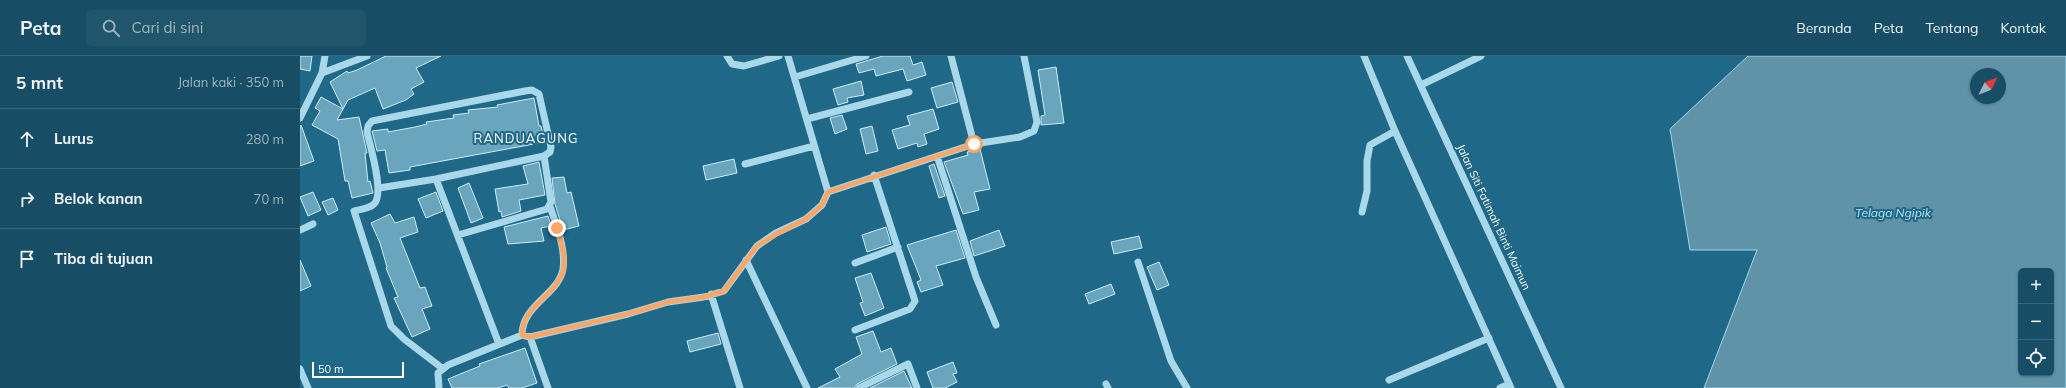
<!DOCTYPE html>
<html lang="id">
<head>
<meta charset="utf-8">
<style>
	body { margin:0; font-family:Mulish,sans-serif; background:#20556b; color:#f1f3f6 }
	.controls { position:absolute; right:12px; bottom:12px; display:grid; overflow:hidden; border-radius:6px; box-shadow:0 1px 3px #0004 }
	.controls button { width:36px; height:36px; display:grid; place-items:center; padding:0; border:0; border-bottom:1px solid #366579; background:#174e65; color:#f1f3f6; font:20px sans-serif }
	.compass { position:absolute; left:1670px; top:12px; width:36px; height:36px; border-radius:50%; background:#174e65; box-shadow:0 1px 3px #0004; rotate:47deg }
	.scale { position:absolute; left:12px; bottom:10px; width:92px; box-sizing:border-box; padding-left:4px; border:2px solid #fff; border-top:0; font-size:11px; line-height:14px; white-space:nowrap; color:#fff; -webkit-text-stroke:3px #1f6887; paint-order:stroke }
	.stop { position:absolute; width:12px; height:12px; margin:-9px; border:3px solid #f9a768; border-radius:50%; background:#fff }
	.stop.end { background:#f9a768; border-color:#fff; box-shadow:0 1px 4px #0008 }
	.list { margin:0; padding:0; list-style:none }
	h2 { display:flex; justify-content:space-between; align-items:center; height:52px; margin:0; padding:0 16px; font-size:17px }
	h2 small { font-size:13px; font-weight:400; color:#9eb4bf }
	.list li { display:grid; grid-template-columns:26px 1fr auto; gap:12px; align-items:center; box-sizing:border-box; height:60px; padding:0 16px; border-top:1px solid #366579 }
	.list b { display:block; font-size:15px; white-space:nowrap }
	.list em { font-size:13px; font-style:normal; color:#9eb4bf }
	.icon { flex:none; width:22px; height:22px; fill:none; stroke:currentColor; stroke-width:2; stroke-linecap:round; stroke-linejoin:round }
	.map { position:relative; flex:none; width:1766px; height:332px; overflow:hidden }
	header { display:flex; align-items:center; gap:24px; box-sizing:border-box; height:56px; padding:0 20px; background:#174e65; border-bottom:1px solid #366579 }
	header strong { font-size:19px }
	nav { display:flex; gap:22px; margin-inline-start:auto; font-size:14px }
	.search { width:280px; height:36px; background:#20556b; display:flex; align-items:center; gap:10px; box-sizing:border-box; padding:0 14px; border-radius:6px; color:#9eb4bf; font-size:15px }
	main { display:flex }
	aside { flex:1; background:#174e65 }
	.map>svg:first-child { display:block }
</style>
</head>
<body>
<header>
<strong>Peta</strong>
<div class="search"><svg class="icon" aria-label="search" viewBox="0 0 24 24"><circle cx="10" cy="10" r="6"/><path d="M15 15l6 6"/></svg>Cari di sini</div>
<nav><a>Beranda</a><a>Peta</a><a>Tentang</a><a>Kontak</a></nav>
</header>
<main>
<aside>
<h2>5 mnt<small>Jalan kaki · 350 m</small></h2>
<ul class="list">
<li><svg class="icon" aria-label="ahead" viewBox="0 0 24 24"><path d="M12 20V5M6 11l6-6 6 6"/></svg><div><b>Lurus</b></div><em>280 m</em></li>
<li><svg class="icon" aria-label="right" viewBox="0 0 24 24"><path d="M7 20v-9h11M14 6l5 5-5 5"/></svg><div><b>Belok kanan</b></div><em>70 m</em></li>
<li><svg class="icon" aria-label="arrive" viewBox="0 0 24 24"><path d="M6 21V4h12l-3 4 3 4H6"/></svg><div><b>Tiba di tujuan</b></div></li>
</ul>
</aside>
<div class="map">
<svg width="1766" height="332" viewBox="0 0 1766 332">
	<rect width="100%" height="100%" fill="#1f6887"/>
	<path fill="#6093a8" stroke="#9cd7ec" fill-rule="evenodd" d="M1448,0h318v332h-362l53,-138h-67l-20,-121zM1676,18h24v24h-24zM1721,215h30v102h-30z"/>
	<path fill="#69a6bd" stroke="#cdecf8" d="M0,0h12l-2,15 -10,-2z
		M86,0h55l-25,12 8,14 -13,7 3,5 -8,6 -23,9 -8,-21 -27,12 -5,9 -13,-27 17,-11 1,2 9,-3z
		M583,0h27l3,9 9,-3 4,13 -19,6 -4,-12 -27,7 -2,-7 -15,4 -3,-9z
		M756,11l8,56 -23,2v-9l4,-1 -7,-45z
		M561,25l3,14 -17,3 1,4 -10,3 -5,-16z
		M652,26l6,20 -21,6 -6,-20z
		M21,41l22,12 -6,11 22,-3 8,36h-2l3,29 2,-1 3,12 -21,5 -4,-17h-3l-7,-42 -26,-14 8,-14 -5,-3z
		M234,42l5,28h2l4,16 -135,25v3l-21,3 -4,-23 -8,1 -5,-20 16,-2v3l27,-5 12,-3 -1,-2 28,-4 -1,-3 16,-2 -1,-3 30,-3 -1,-2z
		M633,53l6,20 -15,5 3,10 -9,3 -1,-4 -19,6 -6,-19 18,-5 -3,-9z
		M542,59l5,14 -12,5 -5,-16z
		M1,69l13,36 -14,5v-40z
		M572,70l6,25 -12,3 -6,-25z
		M680,93l10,40 -16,3 5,18 -16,4 -19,-52 24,-7 -1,-3z
		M434,103l3,14 -31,7 -3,-14z
		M239,106l6,33 -26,5 2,11 -19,6 -1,-6 -2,1 -4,-23 33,-5 -5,-18z
		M634,108l11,32 -6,2 -10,-32z
		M264,121l3,16 4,-1 8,34 -16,4 -8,-26 -3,-26z
		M169,127l14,35 -12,5 -13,-35z
		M13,136l8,18 -13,6 -8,-19z
		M136,136l7,19 -17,7 -8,-19z
		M33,142l5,12 -10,5 -6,-13z
		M90,158l5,9 19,-6 4,15 -18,6 20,50 5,-1 7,19 -10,3 8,20 -18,8 -18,-39 4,-1 -12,-29 1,-1 -7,-24 -9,-20z
		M248,160l3,10 -10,2 3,13 -36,3 -4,-17z
		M586,171l5,17 -24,8 -5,-17z
		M656,174l9,28 -29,8 7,19 -22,7 -4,-10 4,-2 -14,-35z
		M699,174l6,16 -31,10 -4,-15z
		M839,180l3,12 -28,6 -3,-12z
		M0,204l11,26 -11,5z
		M859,206l10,23 -12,5 -10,-23z
		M571,217l13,35 -19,8 -5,-13 3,-1 -8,-24z
		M811,228l4,10 -26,10 -4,-10z
		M573,275l8,21 10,-4 6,16 -40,20 -3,4h-36l22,-11 -5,-8 27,-15 -6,-17z
		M418,277l3,11 -31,8 -3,-11z
		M225,292l12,35 -15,5h-13l-2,-3 -9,3h-46l-4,-9 32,-13 -1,-2z
		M653,306l4,11 -4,1 4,8 -12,6h-12l-6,-16z
		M604,315l8,17h-42z"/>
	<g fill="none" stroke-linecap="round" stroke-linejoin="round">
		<path stroke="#a8d8ea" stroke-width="7" d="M427,0l5,8 12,2 35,-10
			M651,0l23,88
			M1064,0l31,75 116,257
			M1107,0l154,332
			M22,17l45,-17
			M495,21l71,-21
			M1121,29l60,-29
			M0,62l22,-45 3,-17
			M507,63l102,-27
			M637,100l39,121 20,48
			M445,108l69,-18
			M136,123l63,165
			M79,132l57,-9 108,-23 6,-4 1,-5 -12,-53 -7,-4 -7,1 -153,30 -4,5 -1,6c3,14 18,62 7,72 -5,5 -13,5 -20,7l37,115 13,13 38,29
			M528,136l146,-48 46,-7 14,-6 3,-9 -13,-66
			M1062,156l5,-21v-30l3,-16 25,-14
			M0,174l13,-6
			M158,179l89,-26 4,-7 -7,-46
			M446,204l61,128
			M838,206l33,99 16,27
			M555,207l43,-16
			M411,238l29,94
			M555,274l55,-21 5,-8 -41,-126
			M222,279c0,-30 37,-41 41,-66 3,-21 -7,-44 -13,-63
			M230,281l98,-23 40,-12 36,-5 20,-6 33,-45 19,-13 30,-14 16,-14 6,-13 -40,-136
			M0,313l8,19
			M1089,324l100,-42
			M806,328l2,4
			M139,332l-1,-15 10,-8 74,-30 8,2 18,51
			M559,332l49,-24 9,24
			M1200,332l9,-4"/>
	</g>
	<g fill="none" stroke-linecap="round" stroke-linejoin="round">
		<path stroke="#f9a768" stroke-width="5" d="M257,172c3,12 10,29 6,43 -7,25 -41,35 -41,64l8,2 98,-23 40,-12 36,-5 20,-6 33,-45 19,-12 30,-15 16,-14 6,-13 146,-48"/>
	</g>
	<g text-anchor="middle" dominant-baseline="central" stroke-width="4" stroke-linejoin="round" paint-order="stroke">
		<g font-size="11" fill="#fff" stroke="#1f6887">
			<text transform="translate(1194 161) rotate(65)">Jalan Siti Fatimah Binti Maimun</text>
		</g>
		<g font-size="12" font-style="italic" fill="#bce4f3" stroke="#1f6887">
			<text x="1593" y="156">Telaga Ngipik</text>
		</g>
		<g font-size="13" letter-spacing="1" fill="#fff" stroke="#1f6887">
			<text x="226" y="82">RANDUAGUNG</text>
		</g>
	</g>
</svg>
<div class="controls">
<button>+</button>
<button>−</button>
<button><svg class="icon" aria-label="locate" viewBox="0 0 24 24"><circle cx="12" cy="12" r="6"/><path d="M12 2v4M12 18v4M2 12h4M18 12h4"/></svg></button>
</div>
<svg class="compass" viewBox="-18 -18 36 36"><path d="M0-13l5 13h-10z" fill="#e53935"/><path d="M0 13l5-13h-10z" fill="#9eb4bf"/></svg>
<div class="scale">50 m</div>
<div class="stop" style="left:674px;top:88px"></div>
<div class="stop end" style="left:257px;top:172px"></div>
</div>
</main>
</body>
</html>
